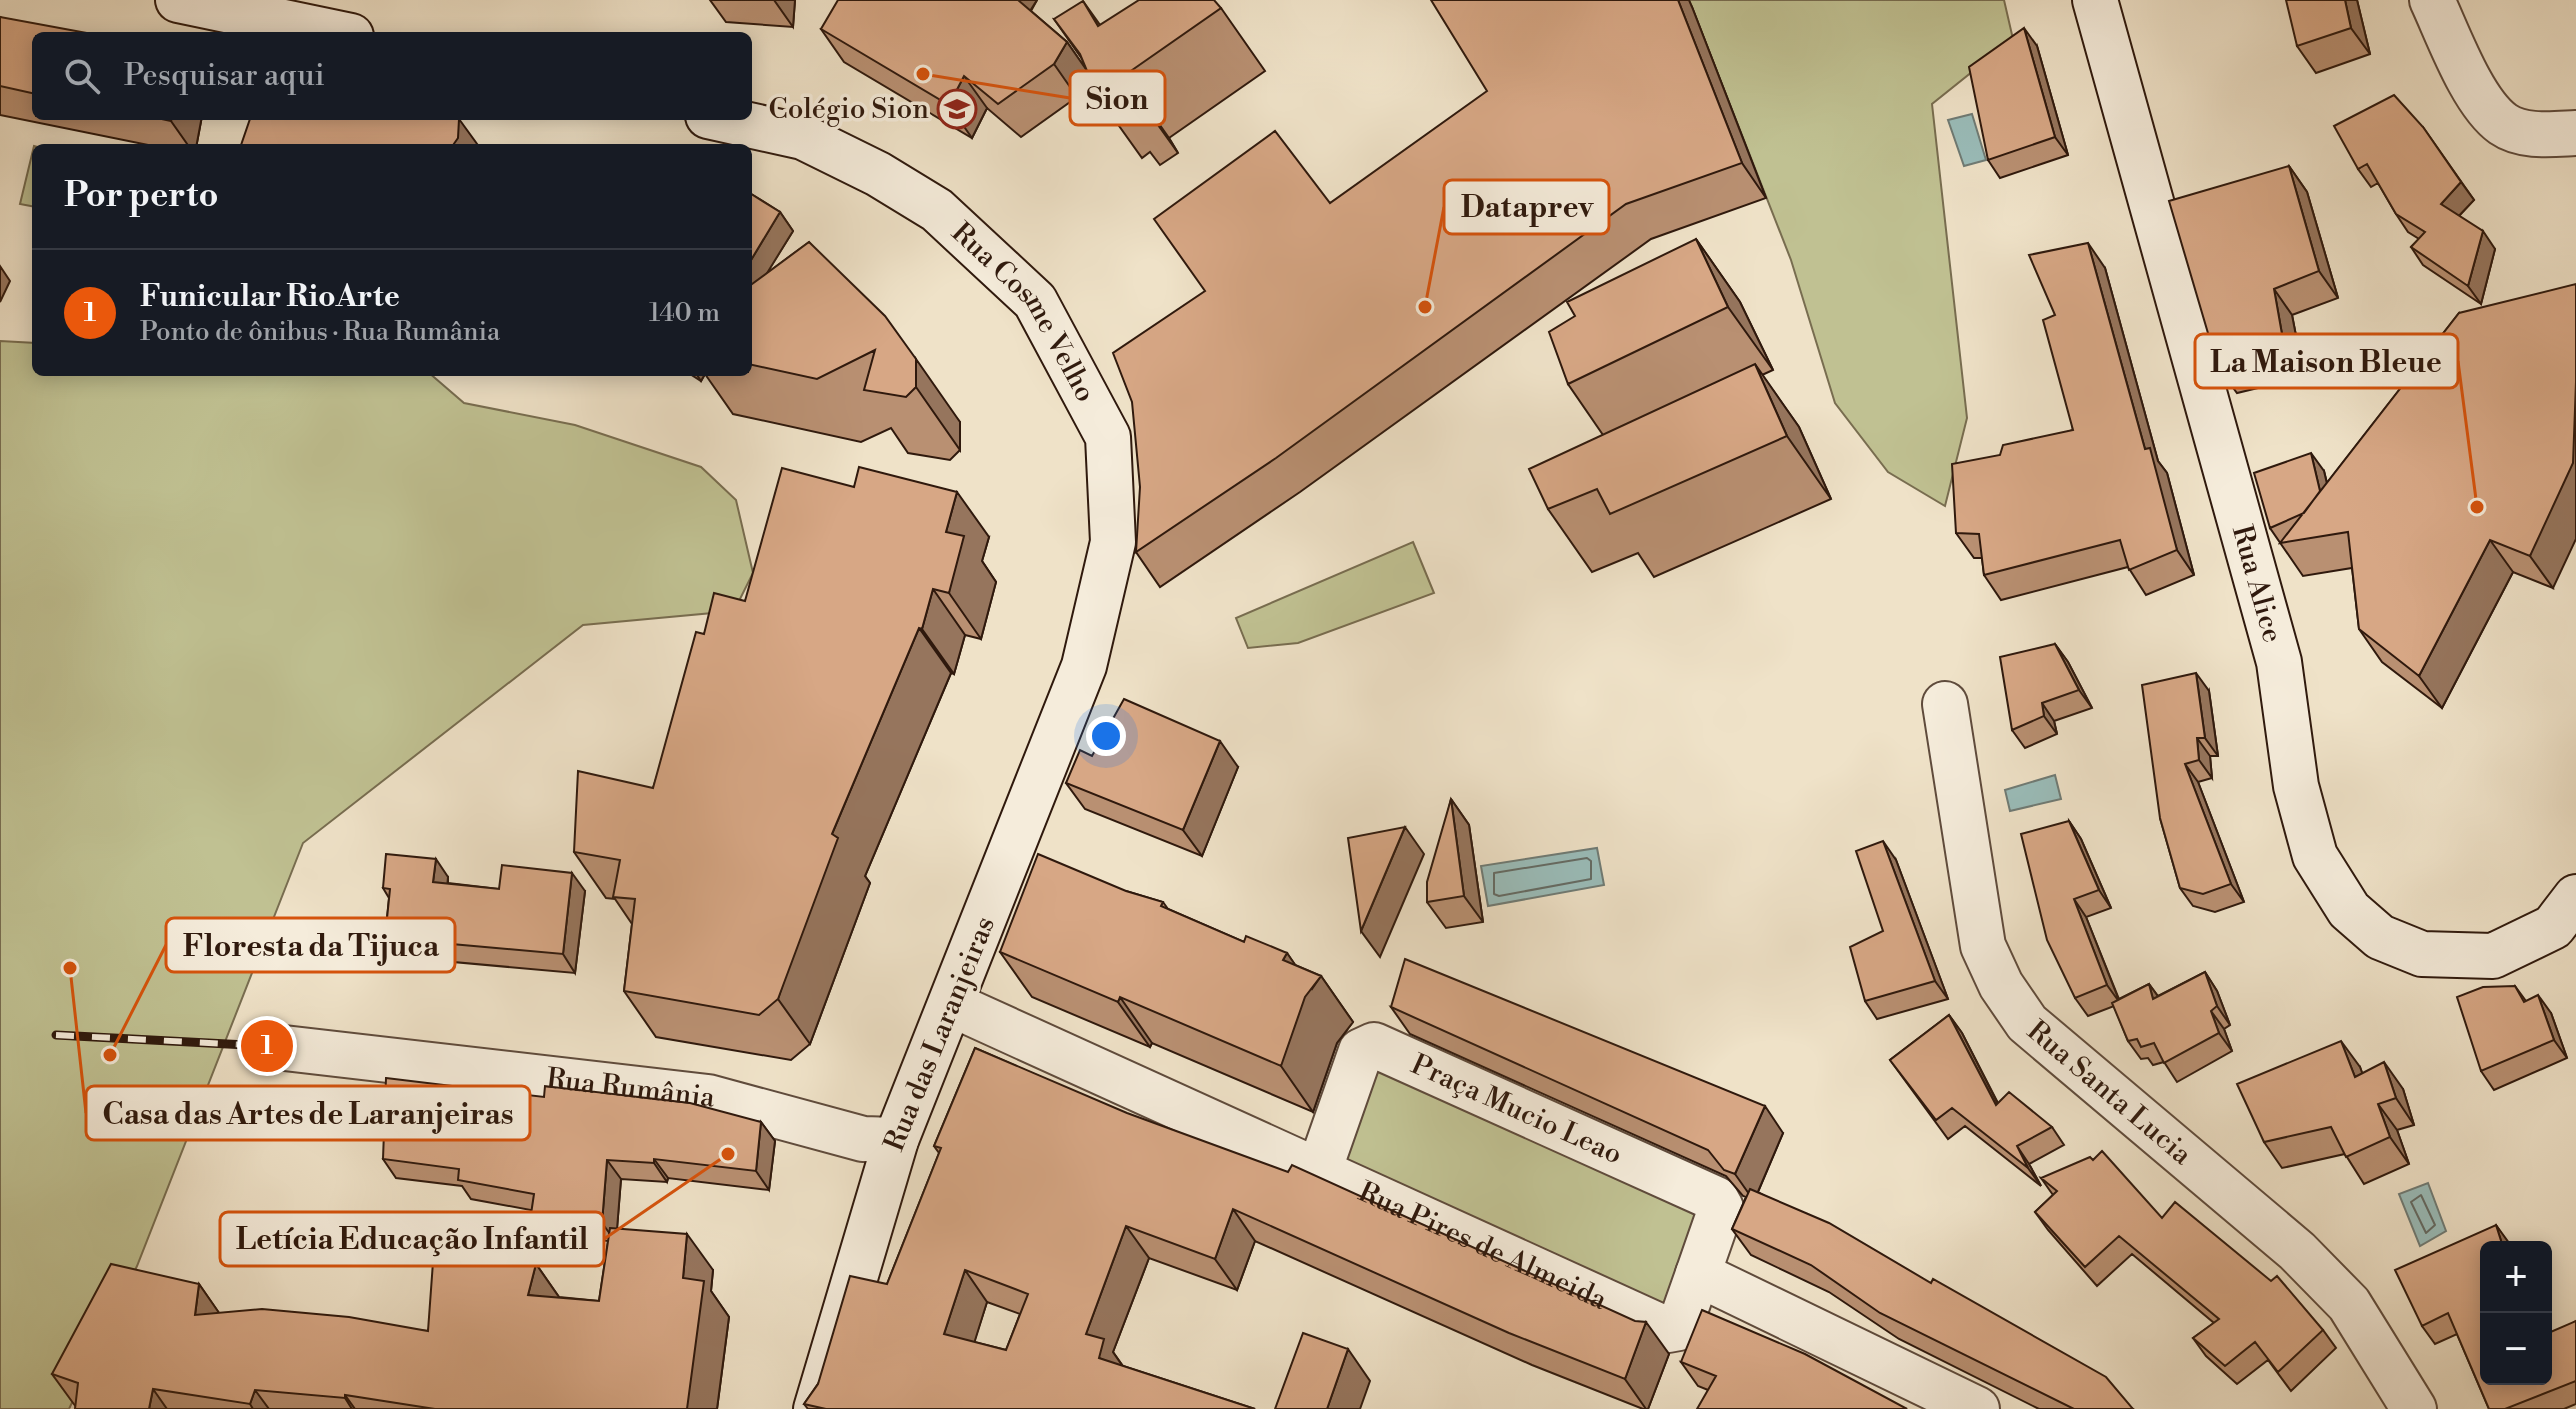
<!DOCTYPE html>
<html lang="pt">
<head>
<meta charset="utf-8">
<style>
	body { margin:0; font-family:"Libre Bodoni",serif; background:#242831; color:#f1f3f6 }
	.controls { position:absolute; right:24px; bottom:24px; display:grid; overflow:hidden; border-radius:12px; box-shadow:0 4px 20px #0003 }
	.controls button { width:72px; height:72px; display:grid; place-items:center; padding:0; border:0; border-bottom:2px solid #363941; background:#171b24; color:#f1f3f6; font:40px sans-serif }
	.you { position:absolute; left:1106px; top:736px; width:28px; height:28px; margin:-20px; border:6px solid #fff; border-radius:50%; background:#1a73e8; box-shadow:0 0 0 12px #1a73e833 }
	.badge { display:grid; place-items:center; width:52px; height:52px; border-radius:50%; background:#ea580c; color:#fff; font-size:26px; font-weight:700 }
	.pin { position:absolute; translate:-50% -50%; border:4px solid #fff; box-shadow:0 2px 8px #0006 }
	.list { margin:0; padding:0; list-style:none }
	h2 { display:flex; justify-content:space-between; align-items:center; height:104px; margin:0; padding:0 32px; font-size:34px }
	h2 small { font-size:26px; font-weight:400; color:#9ea1a6 }
	.list li { display:grid; grid-template-columns:52px 1fr auto; gap:24px; align-items:center; box-sizing:border-box; height:128px; padding:0 32px; border-top:2px solid #363941 }
	.list b { display:block; font-size:30px; white-space:nowrap }
	.list p { margin:0; font-size:26px; white-space:nowrap; color:#9ea1a6 }
	.list em { font-size:26px; font-style:normal; color:#9ea1a6 }
	.icon { flex:none; width:44px; height:44px; fill:none; stroke:currentColor; stroke-width:2; stroke-linecap:round; stroke-linejoin:round }
	.map { position:relative; flex:none; width:2576px; height:1409px; overflow:hidden }
	.search { position:absolute; background:#171b24; box-shadow:0 4px 20px #0003; left:32px; top:32px; width:720px; height:88px; display:flex; align-items:center; gap:20px; box-sizing:border-box; padding:0 28px; border-radius:12px; color:#9ea1a6; font-size:30px }
	.panel { position:absolute; background:#171b24; box-shadow:0 4px 20px #0003; left:32px; top:144px; width:720px; height:232px; border-radius:12px }
	.map>svg:first-child { display:block }
</style>
</head>
<body>
<div class="map">
<svg width="2576" height="1409" viewBox="0 0 2576 1409">
	<rect width="100%" height="100%" fill="#efe2c8"/>
	<filter id="stains"><feTurbulence type="fractalNoise" baseFrequency=".0025" numOctaves="4"/><feColorMatrix values="0 0 0 0 .2 0 0 0 0 .09 0 0 0 0 .02 0 0 0 .5 -.17"/></filter>
	<radialGradient id="worn" r=".72"><stop offset=".6" stop-color="#630" stop-opacity="0"/><stop offset="1" stop-color="#630" stop-opacity=".3"/></radialGradient>
	<path fill="#c0c192" stroke="#786d50" stroke-width="2" d="M1689,0h315l9,39 -81,65 35,314 -22,88 -57,-34 -53,-69 -44,-143z
		M34,146l7,2h-5v59l-16,-3z
		M0,341l36,2v29h392l36,31 111,22 126,42 35,33 17,73 -19,38 -151,14 -280,218 -166,423 -68,143h-69z
		M1413,542l21,51 -136,50 -50,5 -12,-30z
		M1378,1054l353,157 -47,117 -358,-147z"/>
	<path fill="#9abdba" stroke="#6f7b75" stroke-width="2" d="M1972,114l14,46 -22,6 -16,-46z
		M2055,775l6,24 -51,12 -5,-21z
		M1597,848l7,37 -116,21 -7,-40z
		M2428,1183l18,48 -26,15 -21,-52z"/>
	<g fill="none" stroke-linecap="round" stroke-linejoin="round">
		<path stroke="#646b64" stroke-width="2" d="M1587,858l4,3v18l-92,17 -5,-2v-21z
			M2421,1195l14,30 -9,8 -15,-31z"/>
		<defs>
			<g id="street">
				<path d="M2432,0c16,34 40,102 71,124 20,14 50,10 73,9"/>
				<path id="s1" d="M1945,704l38,242 18,39 26,38 270,228 52,53 65,105"/>
				<path id="s2" d="M951,1004l717,326 11,-2 19,-54 279,135"/>
				<path id="s3" d="M267,1046l441,51 155,42 33,1"/>
				<path id="s4" d="M1319,1171l42,-120 13,-6 342,154 5,9 -23,66"/>
			</g>
			<g id="secondary">
				<path d="M178,0l173,36"/>
				<path id="s5" d="M2095,0l184,662 17,124 19,70 34,54 31,27 42,17 71,2 60,-29 23,-30"/>
				<path id="s6" d="M708,116l95,21 75,37 59,36 98,91 73,136 5,105 -29,124 -188,474 -80,269"/>
			</g>
		</defs>
		<use href="#street" stroke="#5f4b3c" stroke-width="48"/>
		<use href="#secondary" stroke="#2f190d" stroke-width="48"/>
		<use href="#street" stroke="#f5ecdb" stroke-width="44"/>
		<use href="#secondary" stroke="#f5ecdb" stroke-width="44"/>
		<defs>
			<path id="rail" d="M56,1035l211,11"/>
		</defs>
		<use href="#rail" stroke="#2f190d" stroke-width="9"/>
		<use href="#rail" stroke="#f5ecdb" stroke-width="6" stroke-dasharray="18" stroke-linecap="butt"/>
	</g>
	<path fill="#b99072" stroke="#2f190d" stroke-width="2" fill-rule="evenodd" d="M710,0h85l-2,27 -67,-5z
		M1037,0l-6,11 36,31 20,29 -5,-12 -28,-40 46,6 121,-17 44,63 -96,67 9,15 -18,12 -10,-13 -8,6 -45,-63 -7,-19 -13,21 -56,40 -34,-29 -15,30 -128,-76 -23,-33z
		M2357,0l13,54 -54,19 -19,-27z
		M1692,7l74,191 -115,41 -351,253 -140,95 -24,-35 69,-261 125,-88z
		M0,17l36,19v80h166l-6,32h-33l-163,-33z
		M2037,46l31,109 -68,23 -12,-18z
		M2423,127l51,73 -15,16 36,33 -14,55 -58,-39 -12,-18 8,-8 -11,-7 -12,-18 -18,-31 -7,4 -13,-18z
		M2289,166l18,26 31,106 -46,17 12,62 -67,16 -19,-26z
		M748,192l32,20 13,19 -27,43 43,-32 151,180v28l-10,10 -42,-7 -17,-25 -30,14 -128,-28 -28,-40 -4,7 -14,-9h61z
		M1696,239l44,63 33,68 -11,5 37,52 32,72 -177,78 -16,-24 -46,19 -44,-63 55,-74 -35,-51z
		M2105,268l53,193 9,12 27,102 -48,20 -18,-28 -127,33 -17,-25 -2,-17h-8l-18,-25 44,-78 73,-25 -18,-115z
		M2459,313l94,275 -40,-16 -71,136 -60,-46 -23,-33 -7,-61 -49,8 -33,-48 54,-57 3,12z
		M989,537l-7,24 14,21 -15,57 -16,-4 -11,39 -3,-1 -86,203 5,7 -60,161 -19,16 -135,-23 -32,-46 8,-67 -17,-25 -9,-1 -32,-46 79,-64 51,-154 41,-33z
		M2055,644l13,18 24,46 -38,13 3,13 -32,14 -13,-18z
		M2209,691l9,65h-8l2,22 -14,4 46,120 -29,10 -22,-6 -13,-18 -20,-70z
		M1092,756l146,11 -36,89 -117,-47 -19,-26z
		M1451,799l18,26 14,97 -37,6 -19,-26z
		M2069,821l12,18 30,69 -25,9 33,82 30,-15 9,12 47,-24 12,19 13,34 -6,4 8,22 -55,31 -13,-20 -11,3 -5,-7 -7,1 -13,-18 -14,-35 -26,10 -13,-18z
		M1896,860l52,139 -71,20 -12,-18 18,-70z
		M448,877v6l51,6 86,2 -10,82 -177,-16 -13,-19 4,-40 -6,-10z
		M1126,891l37,11 5,7 76,33 43,11 8,12 26,11 32,46 -16,21 -24,69 -161,-69 -2,4 -118,-50 -32,-45z
		M2515,986l11,15 25,12 16,45 -73,32 -13,-19z
		M1391,1007l392,126 -25,59 375,217h-94l-140,-70 -70,-47 -78,-37 -19,-26 14,-32 -3,-1 -17,-20 -316,-142z
		M1949,1015l13,18 36,70 54,24 12,18 -35,19 12,22 -76,-60 -17,13 -58,-79z
		M975,1048l694,306 -21,55h-5l-111,-44 -277,-124 -18,49 -88,-32 -36,94 10,14 132,43h-447l-4,-5 83,-120 52,-131 -5,-7zM987,1302l33,12 -14,36 -32,-8z
		M2360,1067l2,6 41,16 11,36 -17,5 12,34 -45,20 -19,-30 -63,14 -18,-26z
		M544,1097l217,25 14,19 -6,49 -101,-12 -1,4 -46,-3 -4,49 96,42 -2,21 18,26 -12,92h-642l1,-2 -24,-33 147,-90 20,29 209,18 20,-67h88l23,33 40,4 9,-60 -64,-8 -13,-19v-4l-60,-11 -9,-13 -66,-8 -13,-19z
		M2041,1178l121,40 161,112 13,18 -45,43 -23,-31 -31,24 -31,-28 -13,-18 21,-15 -82,-69 -35,32 -49,-56 -13,-18 18,-17z
		M2496,1225l14,22h-24v132l90,-58v83l-12,5h-75l-32,-75 -22,10 -13,-18z
		M1681,1362l226,47 -199,-19 -10,-4z"/>
	<path fill="#96755d" stroke="#2f190d" stroke-width="2" d="M774,0h21l-2,27z
		M1012,0h25l-12,19z
		M1678,0h11l3,7 74,191 -24,-35z
		M2345,0h12l13,54 -19,-26z
		M1083,1l45,63 -30,-38z
		M2024,28l13,18 31,109 -13,-18z
		M1067,42l23,33 -13,22 -23,-33z
		M1125,75l44,63 9,15 -45,-63z
		M964,76l23,32 -15,30 -23,-33z
		M172,116h30l-6,32h-6l-19,-27z
		M459,119l21,29h-29z
		M2289,166l18,26 31,106 -19,-27z
		M2461,182l13,18 -21,22 -12,-18z
		M780,212l13,19 -45,73v-39z
		M2483,231l12,18 -14,55 -13,-18z
		M1696,239l44,63 33,68 -45,-63z
		M2088,243l17,25 53,193 9,12 27,102 -17,-25 -32,-101z
		M0,266l10,15 -10,21z
		M2274,289l18,26 12,62 -19,-26z
		M916,359l44,63v28l-44,-63z
		M1755,364l44,63 32,72 -44,-63z
		M695,372h9l1,2 -4,7z
		M2576,382v157l-23,49 -23,-32z
		M2311,453l13,18 12,51 -13,-18z
		M957,492l32,45 -7,24 14,21 -15,57 -32,-46 -3,-61z
		M2490,540l23,32 -71,136 -23,-32z
		M933,589l32,46 -11,39 -32,-45z
		M919,628l32,45 -86,203 5,7 -60,161 -32,-45 54,-165z
		M2055,644l13,18 24,46 -13,-18z
		M2196,673l13,18 9,65 -13,-18z
		M2042,703l12,18 3,13 -13,-18z
		M2197,738l13,18 2,22 -13,-18z
		M1220,741l18,26 -36,89 -19,-26z
		M2185,764l13,18 46,120 -13,-18z
		M1451,799l18,26 14,97 -19,-26z
		M2069,821l12,18 30,69 -12,-18z
		M1405,827l19,27 -44,103 -19,-26z
		M1883,841l13,19 52,139 -13,-18z
		M436,859l12,18 -2,23 -13,-18z
		M572,873l13,18 -10,82 -12,-19z
		M2074,899l12,18 34,86 -13,-18z
		M1287,953l25,36 9,-13 32,46 -16,21 -24,69 -32,-46 2,-106z
		M2205,972l12,19 13,34 -13,-19z
		M2149,984l13,18 -9,-3z
		M2538,995l13,18 16,45 -13,-18z
		M1120,997l32,46 -2,4 -32,-45z
		M2211,1011l13,18 8,22 -13,-18z
		M1949,1015l13,18 46,91 -12,-19z
		M2341,1041l19,26 13,36 -18,-26z
		M2384,1062l19,27 11,36 -18,-27z
		M2378,1104l19,26 12,34 -19,-27z
		M1765,1106l18,27 -29,68 -19,-27z
		M761,1122l14,19 -6,49 -13,-19z
		M2017,1146l12,18 12,22 -13,-18z
		M654,1159l14,19 -1,4 -13,-19z
		M607,1160l14,19 -5,63 -14,-19z
		M1233,1209l22,32 -18,49 -22,-31z
		M2496,1225l13,18 1,4h-7z
		M1126,1226l23,32 -36,94 13,19 -27,-13 -13,-24z
		M687,1234l26,36 -2,21 18,26 -12,92h-30l-4,-131z
		M536,1264l25,36 -33,-5z
		M965,1270l22,32 -20,64 -23,-32z
		M199,1284l25,36 -29,-5z
		M1646,1322l23,32 -21,55h-2l-21,-30z
		M1348,1349l22,32 -10,28h-33z
		M153,1389l14,20h-18z
		M255,1390l14,19h-16l-3,-5z
		M345,1395l10,14h-3l-7,-11z"/>
	<path fill="#d7a785" stroke="#2f190d" stroke-width="2" fill-rule="evenodd" d="M838,0h180l49,42 -13,22 -56,40 -34,-28 -15,29 -128,-76z
		M1139,0h75l7,8 -96,67 8,15 -17,12 -10,-13 -9,6 -17,-41 -26,-35 29,-18 15,25z
		M1431,0h247l64,163 -116,41 -350,254 -140,94 4,-65 -8,-85 -19,-49 92,-62 -51,-72 121,-88 55,72 157,-112z
		M2286,0h59l6,28 -54,18z
		M0,17l103,19h-67v58l-36,-8z
		M2024,28l31,109 -67,23 -19,-93z
		M2394,95l29,32 38,55 -20,22 42,27 -15,55 -57,-39 14,-15 -29,-18 -29,-50 -9,5 -24,-43z
		M148,116h24l-1,5z
		M251,116h204l4,3 -1,19 -7,10h-211z
		M2289,166l30,105 -45,18 11,62 -67,16 -49,-166z
		M748,192l32,20 -32,53z
		M1696,239l32,68 -160,77 -19,-52 26,-16 -8,-14z
		M809,242l76,74 31,43v28l-10,10 -42,-7 11,-40 -58,29 -69,-15v-77z
		M2088,243l57,206 5,-1 27,102 -48,20 -9,-30 -136,35 -5,-41 -23,-1 -4,-69 48,-9 3,-10 70,-15 -30,-110 12,-5 -26,-60z
		M2576,284v98l-3,81 -43,93 -40,-16 -71,136 -60,-47 -11,-97 -68,11 179,-230z
		M1755,364l32,72 -177,78 -13,-25 -49,20 -19,-40z
		M2311,453l9,38 -16,22 -34,15 -16,-55z
		M859,467l98,25 -11,40 18,4 -15,57 -16,-4 -11,40 -3,-1 -87,206 6,4 -60,161 -19,16 -135,-24 11,-92 -22,-2 7,-37 -46,-8 4,-81 75,17 43,-156 8,2 10,-41 31,8 37,-133 72,19z
		M2055,644l24,46 -37,13 2,13 -32,14 -12,-73z
		M2196,673l9,65h-8l2,22 -14,4 46,120 -28,10 -23,-6 -20,-70 -18,-133z
		M1124,699l96,42 -37,89 -117,-47 14,-33 12,6z
		M1451,799l13,97 -37,6v-20z
		M2069,821l30,69 -25,9 33,86 -32,13 -28,-58 -26,-106z
		M1405,827l-44,104 -13,-93z
		M1883,841l52,140 -70,20 -15,-54 33,-16 -27,-80z
		M386,854l50,5 -3,23 66,7 3,-24 70,8 -9,81 -178,-16 5,-49 -7,-1z
		M1038,854l88,37 37,11 -2,4 83,36 2,-6 41,17 -4,7 38,16 -16,21 -24,69 -161,-69 -2,5 -118,-50z
		M1405,959l360,147 -30,68 -11,-4 -16,-20 -317,-143z
		M2205,972l12,34 -6,5 8,22 -55,30 -10,-20 -13,4 -4,-8 -9,2 -16,-38 37,-19 4,15z
		M2515,986l9,16 14,-7 16,45 -73,31 -24,-74 26,-10z
		M1949,1015l47,90 13,-13 43,35 -35,19 11,22 -76,-60 -16,12 -46,-60z
		M2341,1041l14,36 29,-15 12,36 -18,6 12,33 -44,20 -15,-30 -67,15 -27,-58z
		M975,1048l152,65 161,59 4,-7 343,156 11,1 -21,57 -116,-46 -276,-124 -18,50 -89,-33 -40,108 18,5 -5,19 156,51h-429l-22,-5 14,-20 32,-108 37,8 54,-136 -7,-2zM965,1270l63,24 -22,56 -62,-16z
		M386,1078l158,19 1,-11 145,17 71,19 -5,49 -102,-12v4l-47,-3 -5,63 -71,-9 3,-20 -76,-14 1,-11 -76,-10z
		M2102,1151l60,67 13,-16 96,79 6,-5 46,54 -45,42 -23,-30 -30,24 -32,-28 26,-19 -100,-83 -34,31 -50,-55 22,-21 -16,-13 49,-21 3,3z
		M1750,1189l79,34 102,60 2,-4 173,98 27,32h-59l-194,-96 -69,-48 -79,-36z
		M2496,1225l7,22h-17v132h60v-45l30,-13v60l-71,28h-16l-41,-96 -26,13 -27,-56z
		M610,1228l77,6 -4,44 21,3 -17,128h-252l-90,-14v3l-90,-8 -5,14 -97,-15 -4,20h-74l3,-26 -26,-9 59,-110 88,20 -4,31 67,-6 87,8 79,14 5,-69 15,2 1,-11 87,11 -8,31 71,6z
		M1702,1310l103,44 102,55h-210l19,-33 -35,-14z
		M1303,1333l45,16 -21,60h-52z"/>
	<defs>
		<symbol id="school-ring" viewBox="-11 -11 22 22"><circle r="9.5" fill="#f5ecdb" stroke="#8f2418" stroke-width="1.5"/><path d="M0-5L7-2L0 1L-7-2ZM-4 1L0 2.5L4 1V4Q0 6-4 4Z" fill="#8f2418"/></symbol>
	</defs>
	<g fill-rule="evenodd">
		<use href="#school-ring" x="935" y="87" width="44" height="44"/>
	</g>
	<g text-anchor="middle" dominant-baseline="central" stroke-width="7" stroke-linejoin="round" paint-order="stroke">
		<g font-size="28" fill="#2f190d" stroke="#f5ecdb" text-anchor="end">
			<text x="929" y="109">Colégio Sion</text>
		</g>
		<g font-size="28" fill="#2f190d" stroke="#f5ecdb">
			<text stroke="none"><textPath href="#s6" startOffset="386">Rua Cosme Velho</textPath></text>
			<text stroke="none"><textPath href="#s5" startOffset="606">Rua Alice</textPath></text>
			<text transform="translate(940 1034) rotate(-68)">Rua das Laranjeiras</text>
			<text stroke="none"><textPath href="#s3" startOffset="366">Rua Rumânia</textPath></text>
			<text stroke="none"><textPath href="#s1" startOffset="442">Rua Santa Lucia</textPath></text>
			<text stroke="none"><textPath href="#s4" startOffset="298">Praça Mucio Leao</textPath></text>
			<text stroke="none"><textPath href="#s2" startOffset="584">Rua Pires de Almeida</textPath></text>
		</g>
	</g>
	<path fill="none" stroke="#d6530c" stroke-width="3" d="M923 74L1070 98M1425 307L1444 207M2477 507L2458 361M110 1055L166 945M70 968L86 1113M728 1154L604 1239"/>
	<g fill="#d6530c" stroke="#f5ecdb" stroke-width="3">
		<circle cx="923" cy="74" r="8"/>
		<circle cx="1425" cy="307" r="8"/>
		<circle cx="2477" cy="507" r="8"/>
		<circle cx="110" cy="1055" r="8"/>
		<circle cx="70" cy="968" r="8"/>
		<circle cx="728" cy="1154" r="8"/>
	</g>
	<g fill="#f5ecdb" stroke="#d6530c" stroke-width="3">
		<rect x="1070" y="71" width="95" height="54" rx="8"/>
		<rect x="1444" y="180" width="165" height="54" rx="8"/>
		<rect x="2195" y="334" width="263" height="54" rx="8"/>
		<rect x="166" y="918" width="289" height="54" rx="8"/>
		<rect x="86" y="1086" width="444" height="54" rx="8"/>
		<rect x="220" y="1212" width="384" height="54" rx="8"/>
	</g>
	<g font-size="30" text-anchor="middle" font-weight="bold" fill="#2f190d">
		<text x="1117" y="109">Sion</text>
		<text x="1527" y="217">Dataprev</text>
		<text x="2326" y="372">La Maison Bleue</text>
		<text x="311" y="956">Floresta da Tijuca</text>
		<text x="308" y="1124">Casa das Artes de Laranjeiras</text>
		<text x="412" y="1249">Letícia Educação Infantil</text>
	</g>
	<rect width="100%" height="100%" filter="url(#stains)"/>
	<rect width="100%" height="100%" fill="url(#worn)"/>
</svg>
<div class="controls">
<button>+</button>
<button>−</button>
</div>
<div class="you"></div>
<div class="pin badge" style="left:267px;top:1046px">1</div>
<div class="search"><svg class="icon" aria-label="search" viewBox="0 0 24 24"><circle cx="10" cy="10" r="6"/><path d="M15 15l6 6"/></svg>Pesquisar aqui</div>
<section class="panel">
<h2>Por perto<small></small></h2>
<ul class="list">
<li><span class="badge">1</span><div><b>Funicular RioArte</b><p>Ponto de ônibus · Rua Rumânia</p></div><em>140 m</em></li>
</ul>
</section>
</div>
</body>
</html>
